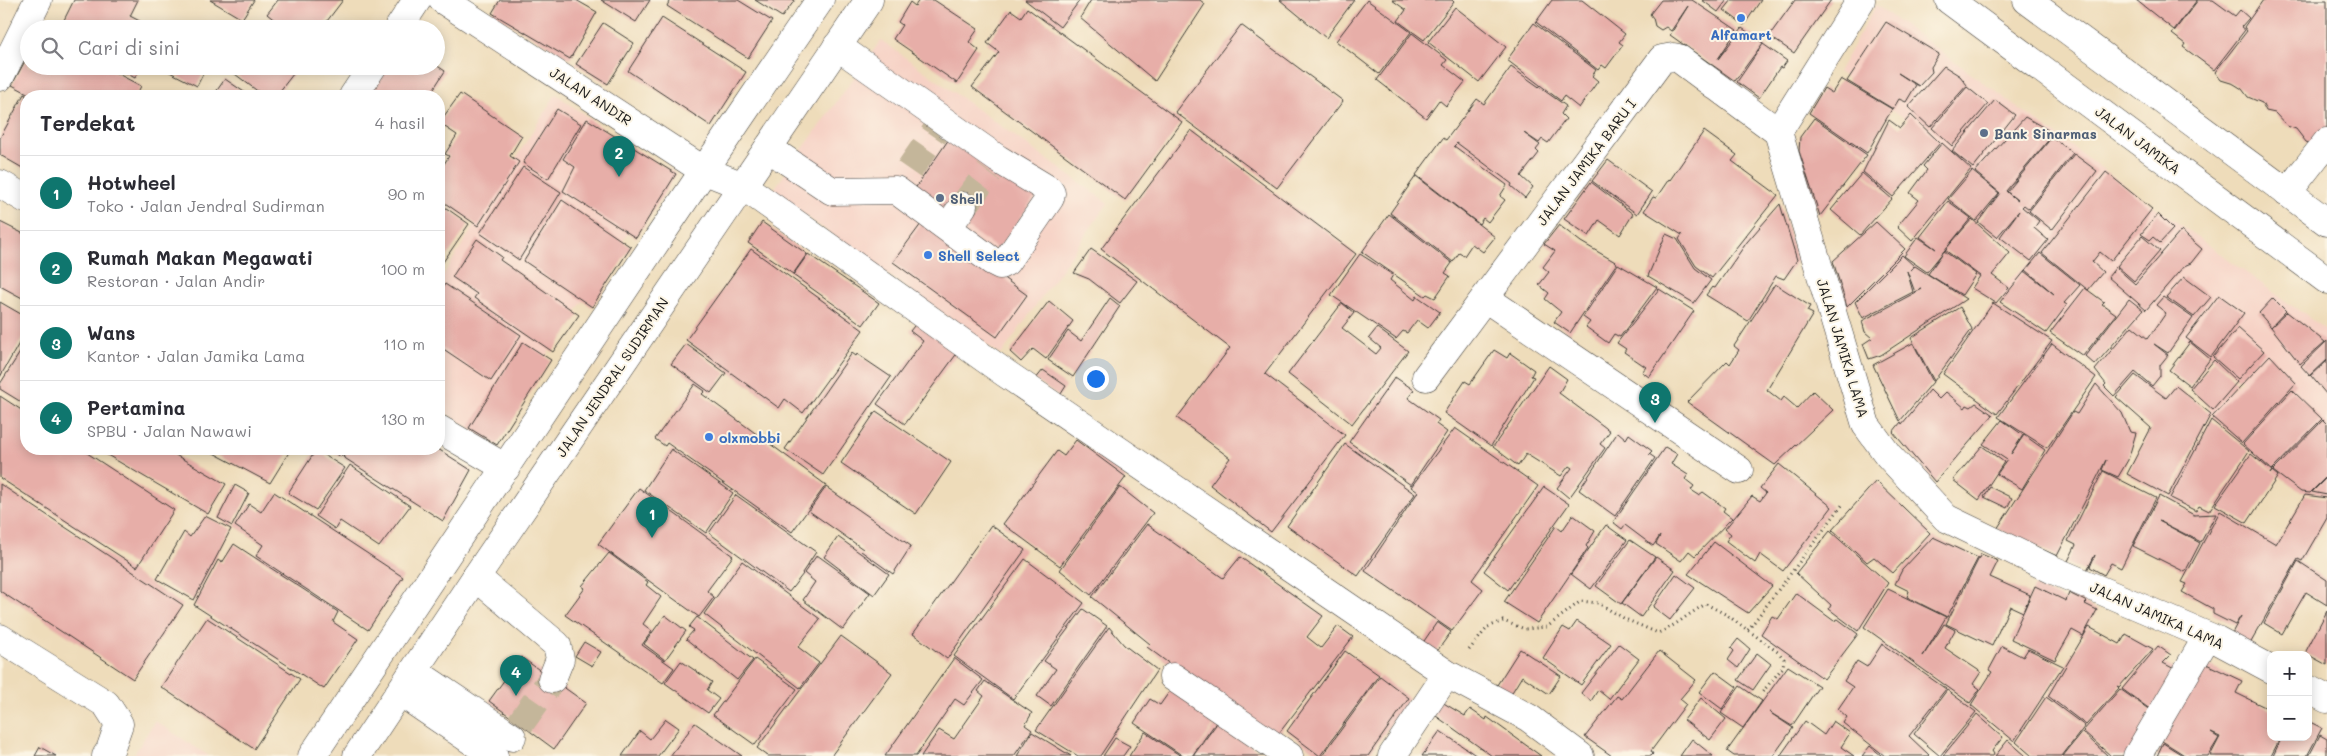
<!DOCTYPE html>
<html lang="id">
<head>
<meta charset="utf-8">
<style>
	body { margin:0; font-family:Mali,sans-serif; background:#f2f2f3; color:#2b2b33 }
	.controls { position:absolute; right:15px; bottom:15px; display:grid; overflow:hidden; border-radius:10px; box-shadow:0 2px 12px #0003 }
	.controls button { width:45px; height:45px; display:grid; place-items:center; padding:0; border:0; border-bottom:1px solid #e1e1e2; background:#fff; color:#2b2b33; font:25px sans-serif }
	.you { position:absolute; left:1095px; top:378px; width:18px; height:18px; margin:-12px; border:4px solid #fff; border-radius:50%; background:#1a73e8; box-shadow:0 0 0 8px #1a73e833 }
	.badge { display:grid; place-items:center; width:32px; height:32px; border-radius:50%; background:#0f766e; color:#fff; font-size:16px; font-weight:700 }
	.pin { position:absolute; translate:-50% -41px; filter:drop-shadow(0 1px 2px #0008) }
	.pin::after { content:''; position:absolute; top:26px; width:18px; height:15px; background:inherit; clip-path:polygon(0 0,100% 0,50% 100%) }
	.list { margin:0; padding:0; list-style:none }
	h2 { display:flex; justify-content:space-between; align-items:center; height:65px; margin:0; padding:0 20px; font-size:21px }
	h2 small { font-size:16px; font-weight:400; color:#7c7c81 }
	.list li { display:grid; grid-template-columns:32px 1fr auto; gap:15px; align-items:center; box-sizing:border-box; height:75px; padding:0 20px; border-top:1px solid #e1e1e2 }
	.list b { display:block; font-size:19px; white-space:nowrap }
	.list p { margin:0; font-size:16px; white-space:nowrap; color:#7c7c81 }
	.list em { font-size:16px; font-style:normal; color:#7c7c81 }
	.icon { flex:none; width:28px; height:28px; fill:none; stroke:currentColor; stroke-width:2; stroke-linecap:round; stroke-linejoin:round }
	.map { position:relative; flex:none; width:2327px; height:756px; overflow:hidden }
	.search { position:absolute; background:#fff; box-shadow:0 2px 12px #0003; left:20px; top:20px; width:425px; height:55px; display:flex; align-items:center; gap:12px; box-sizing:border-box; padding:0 18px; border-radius:28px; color:#7c7c81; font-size:19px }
	.panel { position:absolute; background:#fff; box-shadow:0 2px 12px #0003; left:20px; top:90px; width:425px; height:365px; border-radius:20px }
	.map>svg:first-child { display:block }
</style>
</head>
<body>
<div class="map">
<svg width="2327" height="756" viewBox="0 0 2327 756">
	<rect width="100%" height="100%" fill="#fcf5e5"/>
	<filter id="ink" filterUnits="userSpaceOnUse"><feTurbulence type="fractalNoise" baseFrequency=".02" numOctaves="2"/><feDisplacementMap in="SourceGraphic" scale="10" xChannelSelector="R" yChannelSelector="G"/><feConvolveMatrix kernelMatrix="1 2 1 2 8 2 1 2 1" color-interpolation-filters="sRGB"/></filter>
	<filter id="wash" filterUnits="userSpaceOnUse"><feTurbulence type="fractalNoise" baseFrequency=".0096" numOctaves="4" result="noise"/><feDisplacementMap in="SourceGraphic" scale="20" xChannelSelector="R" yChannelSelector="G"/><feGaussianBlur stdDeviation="1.12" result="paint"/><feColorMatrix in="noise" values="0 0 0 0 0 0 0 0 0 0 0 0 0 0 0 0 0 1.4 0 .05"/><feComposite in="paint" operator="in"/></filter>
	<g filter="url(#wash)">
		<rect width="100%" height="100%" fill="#eedcba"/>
		<path fill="#f6d1c5" d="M1876,5l451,326v153l-42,-7 -78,-66 35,-31 -70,-52 -17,25 -65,-66 -32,44 -64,-38 40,-34 -46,-28 20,-22 -96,-86 -74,-51z
			M881,40l227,163 -107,152 -229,-163z
			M556,94l111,81 -177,265 -51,-31v-127z
			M155,721l54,35h-76z"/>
		<g id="blocks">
			<path fill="#e7aea8" d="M74,0h64l-8,16 25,13h-89l-5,-3z
				M210,0h44l-12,19z
				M278,0h65l-22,29h-49l5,-7 -10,-8z
				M500,0h76l21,12 -27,47 -78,-46z
				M601,0h49l-14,22z
				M670,0h68l34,21 -24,37 -81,-52z
				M755,0h40l-13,17z
				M919,0h15l44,29 -9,13 10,8 -22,33 -64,-44 9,-14 -4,-3 12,-20 5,4z
				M1025,0h55l-20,27z
				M1091,0h109l5,4 -50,77 -75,-63z
				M1280,0h74l-28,38z
				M1367,0l44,32 -32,42 -43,-33z
				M1392,0h60l2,2 -30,38 -26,-19 8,-11z
				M1552,0h30l43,34 -6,8 4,3 -17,23 -4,-3 -4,5 -62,-48z
				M1661,0h31l45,30 -19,29 24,-31 21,15 -28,38 -65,-46 18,-29 -17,25 -5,-4 -5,3 -6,-4 -2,-8 -3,-4z
				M1702,0h25l-9,12z
				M1732,0h29l-17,25 -20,-15z
				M1795,0h36l-37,53 -25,-17z
				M2136,0h61l-23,30z
				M2198,0h15l22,16 5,-6 9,8 -8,9 4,3 -31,40 -31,-23 2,-3 -13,-10z
				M2263,0h64v137l-8,10 -13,-5 -10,-13 -9,-3 -12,-13 -9,-2 -4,-8 -14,-6 -6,-8 -8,-5 -13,-4 -6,-8 32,-41 -3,-4z
				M1455,7l51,40 -27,35 -51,-40z
				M1027,8l155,114 -57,78 -153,-113 27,-35 -12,-9 24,-33 10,7z
				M662,18l84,54 -35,54 -83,-55z
				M1886,22l53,32 -8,13 1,5 -13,14 -21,-13 18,12 -10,17 -7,-3 -6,10 -46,-28z
				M603,23l31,20 -26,41 -32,-20z
				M1534,23l62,47 -4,6 6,5 -19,27 -15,-12 -3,5 -54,-41z
				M1241,25l102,76 -66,87 -102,-76z
				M1412,33l35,27 -4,5 22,17 -19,24 -7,-6 -13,18 -49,-38z
				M1763,44l24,17 -5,7 -2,-1 -21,31 -22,-16z
				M25,61l4,2v3l9,1 65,-1 38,20 -5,10h-103l-21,-11z
				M436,65l9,6 -16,25h-69l19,-30z
				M113,66h28l-6,12z
				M158,66h49l-10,20z
				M229,66h65l3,3 -21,27h-12l-37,-28z
				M1944,66l16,10 7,9 -37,42 -22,-20z
				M1511,67l55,39 -5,8 5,5 -18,24 -6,-4 -3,4 -15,-10 16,12 -4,5 3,3 -18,23 12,11 -8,11 -14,-12 1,-2 -55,-41 -3,3 53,39 -7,11 5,4 -17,22 -5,-4 -4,6 -63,-49 27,-37 3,2 31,-41 7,5z
				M225,79l25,17h-37z
				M1841,79l51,30 -25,44 -58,-40 15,-25 8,5z
				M1967,87l21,17 -36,42 -20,-18z
				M24,94l2,1v75l-26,-15v-17z
				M460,94l62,42 -12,20 9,6 -41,64 -39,-27v-27l10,-16 -4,-2 12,-19 -18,-12z
				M1995,100l20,15 -42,53 -21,-17z
				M557,109l24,15 -33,55 -25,-16z
				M1911,115l29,28 -47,54 -30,-25 26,-52 11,8z
				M2025,117l23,13 3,7 -45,54 12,10 -11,-9 45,-55 21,16 -44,56 -5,-4 -2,2 17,14 -5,7 14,12 -17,21 -31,-24 19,-26 -22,26 -19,-15 22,-29 -25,-21z
				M1814,118l53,37 -47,61 -21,-65 1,-14z
				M587,119l89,55 -40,64 -73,-47 12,-24 -12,-8z
				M1191,130l165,124 -91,120 80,61 -74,97 -61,-47 20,-27 -53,-40 53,-70 -129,-99z
				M1704,131l33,24 -5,6 46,34 -66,83 -16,-12 -17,-27 3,-4 -38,-24 9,-14 3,1 13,-19 1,1z
				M951,136l85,59 -38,54 -84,-59z
				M1942,143l29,26 -59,72 -15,-14 22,-27 -9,-7 17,-23 -4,-4z
				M2074,154l23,17 -45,59 -23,-19z
				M1608,160l44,32 -15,22 -45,-33z
				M523,167l38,25 -42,68 -39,-27z
				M1972,171l27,22 -23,28 -28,-22z
				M2106,172l46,37 -41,52 -11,-9 -8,10 11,10 -15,18 -46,-37z
				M1862,173l30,26 -32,36 -29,-25z
				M1416,176l79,61 -12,15 -11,-8 -8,12 -5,-3 -6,9 -63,-49z
				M1591,182l42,32 -13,21 -21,-15 -10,16 -25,-17z
				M562,200l69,47 -39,60 -68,-46z
				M1948,201l23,17 -44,54 -23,-16 14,-19 18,12 -16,-12z
				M439,203l30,21 -30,44z
				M1780,204l17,56 -13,19 -8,-3 -28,45 -42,-26 6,-8 3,1 32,-46z
				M1389,214l63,49 -7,10 5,3 -15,22 -8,-4 -2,2 -63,-44z
				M2158,214l15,15 -13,14 -7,-6 -3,3 -9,-6z
				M1972,219l38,34 -18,22 17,13 -13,15 -24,-15 8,-12 -35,-26z
				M924,220l103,75 -30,42 -104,-75z
				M0,222l26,13v65l-26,-14z
				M762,222l45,32 -14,20 -45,-31z
				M1876,222l29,27 -58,58 -14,-46z
				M1559,225l22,17 36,21 -47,70 -16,-11 7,-10 -16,-13 4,-6 -10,-8 10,-13 -6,-5 12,-16 -11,-7z
				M2181,231l21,18 -11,14 -7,3 -38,44 -38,-33 8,-10 19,17z
				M1666,234l11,5 18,29 16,12 -17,23 -46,-27z
				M2142,236l18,15 -26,30 -17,-15z
				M477,239l25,18 -2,3 79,55 -26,37 -79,-54 3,-4 -25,-17z
				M751,249l112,81 -60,83 -18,-14 -6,9 -93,-68z
				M1091,249l46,32 -17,22 -31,-24 -15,-6z
				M1944,251l32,23 -14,21 -34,-21z
				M2040,253l40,32 -16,18 3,2 -21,28 -46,-31 25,-31 29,23 -28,-24z
				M808,254l71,49 -16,22 -70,-50z
				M1360,254l33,21 -3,5 25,20 2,-4 23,16 -12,16 -11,-8 -10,13 -4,-2 -7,8 -65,-44z
				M1902,255l12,11 -4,4 5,-4 51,33 -85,56 -12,4 -6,-15 9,-6 -7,-6 -3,-11 60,-32 -7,3 -8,-21 6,21 -50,26 -8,-16z
				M1618,264l39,23 -37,50 -6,-3 -6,9 -22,-16 4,-5 -7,-5z
				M2184,277l27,20 -17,20 -28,-20z
				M445,284l76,51 -30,46 -52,-35v-53z
				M1775,284l35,22 -3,5 6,3 -46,76 14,11 3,-4 13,11 16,-17 20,19 -58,55 -88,-63 40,-41 3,3 9,-14 -5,-4z
				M2085,288l19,14 -2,2 14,10 -33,42 -33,-23z
				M1659,289l35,22 -45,66 -7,-5 4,-5 -22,-15 2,-3 -9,-6z
				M2219,295l25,18 -33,44 -25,-19z
				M2163,297l30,21 -25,35 -14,-9 14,11 -8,10v11l-8,10 -17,-14 -21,24 -10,-10 2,-2 -11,-14 37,-44 16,13 18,-26 -10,-8z
				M1110,298l10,8 -47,71 -25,-17 20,-29 13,10z
				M2273,298l13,13 -15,16 -12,-14z
				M2129,299l14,11 -48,55 -10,-9z
				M1049,301l24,20 -27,38 -13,-10 -12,13 -11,-10z
				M0,302l26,15v14l-26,46z
				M1342,303l12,10 -12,15 34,26 5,-6 -12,-10 8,-10 31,23 -56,73 -64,-50z
				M1993,303l59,38 -55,73 -54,-40z
				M1960,307l12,22 -38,52 -23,-43z
				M2287,312l38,30 -25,22 -29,-37z
				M918,321l40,31 -53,72 -28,-20 46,-63 -13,-10z
				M2238,328l26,23 -26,28 -25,-22z
				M2327,341v19l-17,16 -9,-10z
				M523,342l28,18 -54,85 -28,-17z
				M2190,342l20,17 -20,27 -21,-16z
				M26,343v62l-26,-16v-5z
				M1913,343l20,39 -33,39 -27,-56z
				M686,344l40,29 -15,20 -40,-29z
				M2052,344l44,33 -49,71 -49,-31z
				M1494,350l13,8 3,-5 24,17 -3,6 3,1 -43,69 -47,-33 21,-32 5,3z
				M852,353l4,3 1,-2 34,23 -68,98 -38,-26z
				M2270,355l26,28 -54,60 -30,-26z
				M2214,360l23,22 -24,28 -23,-21z
				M2327,361v34l-16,-19z
				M1549,366l18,13 -8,14 51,38 -10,13 5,4 -36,50 -12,-10 15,-20 -3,-2 -8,10 -35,-22 -8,12 -25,-19z
				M1043,370l23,16 -7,11 -24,-17z
				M2135,375l31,23 10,-12 35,28 -43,82 -41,-22 24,-46 -35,-31z
				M1395,377l19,13 -6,8 31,22 -3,4 11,8 -36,53 -62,-43z
				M695,384l10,7 -3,3 124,91 -34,47 -125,-89 -2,3 -10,-7z
				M2096,384l26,29 8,19 6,1 -8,27 -10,17 -16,-7 4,-10 -49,96 -60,-27 76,-117 4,2z
				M1930,390l9,9 7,-7 19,16 2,-3 4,2 5,-4 17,12 -58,67 -42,-50 8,-10 1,2z
				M2292,390l30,29 -50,51 -29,-26z
				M0,396l26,17v36h55l93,61 -37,57 -137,-89z
				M876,411l75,51 -35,52 -75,-51z
				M2002,420l21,15 -12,19 13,-19 21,15 -23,39 -25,-15 10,-14 -24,-16z
				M2211,420l38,31 -40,60 -10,-5 -3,5 -26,-13z
				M2323,420l4,4v52l-17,17 -9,-1 -28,-21z
				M1455,428l83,58 -66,94 11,9 -31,42 -87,-60 53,-79 -7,-5z
				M1618,432l8,7 3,-5 23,17 -3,3 6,4 -40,58 -36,-26z
				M1076,440l50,37 -66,89 -57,-42 54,-73 7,5z
				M1345,444l70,50 -57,82 -71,-50z
				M1982,446l22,16 -25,38 -26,-20z
				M1665,447l12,7 -6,10 17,11 -3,4 9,7 -3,4 8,5 4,-3 22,16 -2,3 9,7 -37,38 -6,-5 -8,10 -25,-17 4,-8 -7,10 -28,-21 -3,4 -9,-7z
				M97,449h68l61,35 -18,30z
				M206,449h85l-21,34z
				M329,449h17l-5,8z
				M349,449h89l33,21 -28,51 -100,-64z
				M671,449l62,44 -27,40 -62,-43z
				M316,450l29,18 -29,42 -28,-17z
				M2251,454l21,17 -2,3 2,-3 6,5 -31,47 -32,-18z
				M1779,464l53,43 -49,64 -23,-17 -5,9 -29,-22 5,-7 -6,-5 27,-33 8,5 6,-8 -6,-5z
				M350,465l60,41 -31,41 -39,-26 -5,8 -19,-13z
				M2103,471l53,27 -35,70 -10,-5 -7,12 -14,-8 5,-12 -9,17 -19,-9 9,-18 -8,-4z
				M2327,477v18l-15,-3z
				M1876,481l54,52 -37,40 -19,-16 -7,5 -35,-32z
				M0,484l183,121 -50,74 -133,-88z
				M235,485l14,8 -17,33 -14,-8z
				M826,487l85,59 -18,28 -32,-23 2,-2 -54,-38z
				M1120,487l33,26 -62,82 -31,-25z
				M1544,487l25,17 -61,86 -24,-19z
				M1990,487l22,11 -5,10 -23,-11z
				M639,488l94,68 -26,35 7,6 -15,20 -101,-73z
				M274,492l129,85 -35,53 -112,-74 7,-11 -28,-19 14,-22 12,8z
				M736,495l80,57 -14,21 1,1 -14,18 -80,-59z
				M2305,495l22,3v20l-25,43 -4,-2 -48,85 -19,-9 10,-19 -6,9 -22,-11v-5l-31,-17 5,-8 -5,-2 38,-71 56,33z
				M2159,496l35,19 22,-1 -15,28 -42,-21 41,22 -15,29 -52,-26z
				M1573,515l22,16 -9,15 2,2 -51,75 -33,-21 52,-76 6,5z
				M205,516l26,13 -37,71 -37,-21 27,-47 6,5z
				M1147,524l76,54 17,-21 83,59 -16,21 14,11 17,-22 15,11 -80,104 -126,-94 3,-3 -58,-47z
				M991,525l34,25 -78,109 -34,-25z
				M1606,525l21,15 -36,49 -20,-15z
				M1830,531l58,52 -30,48 -29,-22 2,-4 -35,-32z
				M838,537l51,37 -15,21 -50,-38z
				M1933,537l45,21 -31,59 -40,-20 2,-6 -14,-7 7,-14z
				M1630,540l25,17 -34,47 -25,-18z
				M1714,542l58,44 -24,27 -60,-39z
				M234,544l104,68 -5,10 25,17 -34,50 -130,-84 24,-45 4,3z
				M609,553l39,29 -2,3 15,12 -18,27 9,7 -10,14 32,23 -11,15 -98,-68 20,-27 -3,-2z
				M1981,554l17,7 -8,16 40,18 -7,17 -13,-6 -18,40 -46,-22z
				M817,555l53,38 -27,37 -40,-30 12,-18 -11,-9z
				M1656,557l19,13 -34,47 -19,-14z
				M1025,559l59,44 -71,96 -59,-43z
				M742,561l78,58 -22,28 21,16 -19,25 -96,-74z
				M2298,561l29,19v25l-21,-13 -24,42 -18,-11z
				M1676,574l19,14 -25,32 -17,-13z
				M2035,586l31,15 3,-8 18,9 -2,2 12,6 -14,26 -11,-6 -17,30 -44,-21z
				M1888,589l58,28 -23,39 21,-32 11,6 -10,18 36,24 -8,12 7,5 -10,14 -106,-76z
				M1796,593l38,28 4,-2 20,15 -34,45 -63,-45 11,-18 6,3z
				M1083,609l24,17 -56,80 -14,-10 19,-27 -12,-8z
				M2327,611v54l-22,-12z
				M665,615l21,16 -21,29 -21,-16z
				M697,617l56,43 -16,20 -51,-41 8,-9 -5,-3z
				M207,618l93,61 -46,70 -93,-62z
				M1577,621l34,23 -30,41 -38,-27 20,-31 7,4z
				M1437,622l14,10 -16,22 -13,-10z
				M1109,627l15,18 33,25 -57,86h-22l-42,-26z
				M2089,627l31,17 6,-10 27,15 -34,38 -2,-1 2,2 -33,37 -38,-29z
				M841,636l51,37 -61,83h-63l-11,-8z
				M1738,639l12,10 -12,19 -10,-8 6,-9 -3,-3z
				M584,642l17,10 -9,14 -17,-10z
				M1619,644l20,15 -30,40 -11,-9 -7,11 -10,-8z
				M1882,644l64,45 -37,47 20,19 -1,1h-43l-42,-33 4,-6 -9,-8 15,-22 -9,-6 13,-20 10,6z
				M2002,646l21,11 5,-8 35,17 -49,75 -43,-36 21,-33 -3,-2z
				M2158,646l13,9 -8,8 19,10 -24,42 -36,-26z
				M1520,649l41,27 -12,18 -27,-18 -11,18 -14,-9z
				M1345,651l34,24 -59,81 -33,-25z
				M1659,651l37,29 -16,19 6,5 -35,47 2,3 -2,2h-39l-27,-19 32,-41 5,3z
				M1757,653l14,11 -18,26 -15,-10z
				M521,657l65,46 -32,46 -65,-48z
				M954,658l29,22 -19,25 -9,-6 -39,57h-31z
				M755,659l42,30 -42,56 -42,-30z
				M681,661l31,21 -5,8 12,9 -11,14 -43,-30z
				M2200,661l42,20 -6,12 35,17v27h10l-10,19h-61l10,-19 -9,-4 8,5 -11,18h-22l-24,-15z
				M1788,666l31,20 -27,40 -23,-14 24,16 -20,28h-39l-7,-5z
				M1715,671l22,16 -15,22 -23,-17z
				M1380,676l29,22 -41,58h-46z
				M985,681l47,32 -7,12 7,5 -18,26h-93l18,-26 15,9 30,-43 -6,-5z
				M1174,685l43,36 -25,35h-9l-49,-33 16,-24 10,6z
				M1740,686l22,15 -19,27 -22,-15z
				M2120,689l37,26 -30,41h-16l-28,-25z
				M1947,690l29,22 -36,44 -26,-22z
				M2046,697l39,29 -23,30h-30l-16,-14z
				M1701,698l25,21 -16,21 -26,-20z
				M1437,699l28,17 5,-7 16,11 1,-3 54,39h-49l-63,-45z
				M1977,714l26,23 -11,14 2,3 -1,2h-50z
				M666,719l13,9 -21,28h-36l18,-25 10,8z
				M1805,721l19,14 9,-14 17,12 -9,14 13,9h-74z
				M2308,721l14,7 -15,28h-34l9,-19h26z
				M1218,722l47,34h-72z
				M695,723l47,33h-72z
				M1440,731l37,25h-55z
				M1032,732l39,24h-54z
				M1145,732l36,24h-52z
				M2082,732l26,24h-45z
				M2320,735l7,4v17h-18z
				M1115,738l15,8 -7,10h-20z
				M1692,739l21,17h-33z
				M2008,740l18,16h-31z
				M2163,743l21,13h-27z
				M1870,746l12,10h-20z
				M40,747l16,9h-21z"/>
		</g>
	</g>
	<g filter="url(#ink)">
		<use href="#blocks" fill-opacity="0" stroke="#3c3934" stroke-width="1"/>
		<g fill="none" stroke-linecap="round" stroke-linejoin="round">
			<path stroke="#c4b69a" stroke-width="28" stroke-dasharray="28 14" stroke-linecap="butt" d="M909,170l27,-39
				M963,206l26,-34
				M520,724l32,-45"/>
			<defs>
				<path id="minor" d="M443,0l260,170 40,16 262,187 442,301 82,44 51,38
					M1861,0l-83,132 88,293 22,30 58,63 107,52 164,70 54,29
					M398,29l19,-29
					M0,77l38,-77
					M353,96l20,-30
					M768,148l64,43 64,-1 96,71 8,4 6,-3 44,-64 1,-5 -2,-3 -51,-31 -161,-113
					M0,184l26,15
					M2287,193l40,-51
					M948,227l15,-21
					M1485,298l254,172
					M1426,377l236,-318 11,-2 5,1 100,74
					M439,429l67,39
					M476,577l81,68 3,14 -8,20
					M0,638l106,66 13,20 -9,26 -4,6
					M414,671l98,66
					M1173,677l116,79
					M2308,689l19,10
					M400,692l94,64
					M1392,756l55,-82
					M2137,756l70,-119"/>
				<path id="major" d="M1949,0l378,280
					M2027,0l300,222
					M312,756c170,-252 336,-506 508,-756
					M357,756l119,-179 393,-577"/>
			</defs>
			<use href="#minor" stroke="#3c3934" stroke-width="29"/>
			<use href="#major" stroke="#3c3934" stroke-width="29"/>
			<path stroke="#3c3934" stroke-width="3" stroke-dasharray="1 4" stroke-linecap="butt" d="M1748,630l95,-126
				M1469,650l19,-23 15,-6 22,8 22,-2 34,-26 17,2 27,16 33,14c18,-7 31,-20 48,-29l21,11 52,38 5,6 -1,8 -23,28"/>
			<use href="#minor" stroke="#fff" stroke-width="28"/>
			<use href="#major" stroke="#fff" stroke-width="28"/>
		</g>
	</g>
	<g fill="#3f7fe0" stroke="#fcf5e5" stroke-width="2">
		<circle cx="1741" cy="18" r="5"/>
		<circle cx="928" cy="255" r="5"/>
		<circle cx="709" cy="437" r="5"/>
	</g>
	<g fill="#5c6f8a" stroke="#fcf5e5" stroke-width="2">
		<circle cx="1984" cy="133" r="5"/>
		<circle cx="940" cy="198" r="5"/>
	</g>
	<g text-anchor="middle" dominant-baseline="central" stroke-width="4" stroke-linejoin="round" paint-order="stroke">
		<g font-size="14" font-weight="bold" fill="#366cbe" stroke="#fcf5e5" text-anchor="start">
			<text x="1741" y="34" text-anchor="middle">Alfamart</text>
			<text x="938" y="255">Shell Select</text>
			<text x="719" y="437">olxmobbi</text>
		</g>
		<g font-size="14" fill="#1c1c1c" stroke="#fcf5e5">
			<text transform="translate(591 96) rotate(33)">JALAN ANDIR</text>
			<text transform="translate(2138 140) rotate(37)">JALAN JAMIKA</text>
			<text transform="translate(1586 162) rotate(-53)">JALAN JAMIKA BARU I</text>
			<text transform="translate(1843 348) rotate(73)">JALAN JAMIKA LAMA</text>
			<text transform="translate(612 377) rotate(-56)">JALAN JENDRAL SUDIRMAN</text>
			<text transform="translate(2157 615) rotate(24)">JALAN JAMIKA LAMA</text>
		</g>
		<g font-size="14" font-weight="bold" fill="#4e5e75" stroke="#fcf5e5" text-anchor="start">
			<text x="1994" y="133">Bank Sinarmas</text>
			<text x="950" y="198">Shell</text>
		</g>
	</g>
</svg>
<div class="controls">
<button>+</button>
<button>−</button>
</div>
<div class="you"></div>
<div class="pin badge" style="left:652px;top:538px">1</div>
<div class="pin badge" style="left:619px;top:177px">2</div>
<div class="pin badge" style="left:1655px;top:423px">3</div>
<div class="pin badge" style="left:516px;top:696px">4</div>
<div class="search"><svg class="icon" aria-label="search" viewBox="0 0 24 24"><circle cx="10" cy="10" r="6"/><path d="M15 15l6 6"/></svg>Cari di sini</div>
<section class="panel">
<h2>Terdekat<small>4 hasil</small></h2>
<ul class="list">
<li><span class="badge">1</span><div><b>Hotwheel</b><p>Toko · Jalan Jendral Sudirman</p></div><em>90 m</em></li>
<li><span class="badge">2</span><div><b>Rumah Makan Megawati</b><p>Restoran · Jalan Andir</p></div><em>100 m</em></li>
<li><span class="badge">3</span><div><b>Wans</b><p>Kantor · Jalan Jamika Lama</p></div><em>110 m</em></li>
<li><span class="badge">4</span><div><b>Pertamina</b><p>SPBU · Jalan Nawawi</p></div><em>130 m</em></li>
</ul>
</section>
</div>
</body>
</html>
